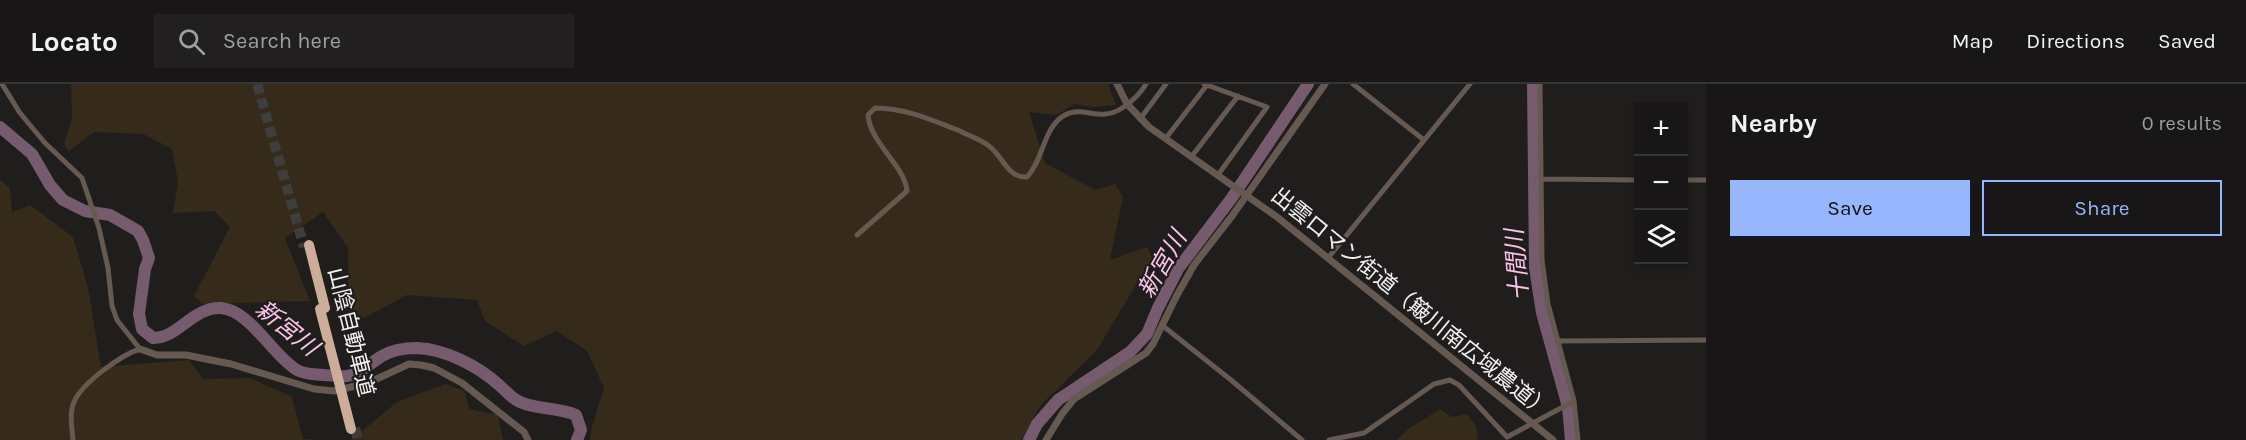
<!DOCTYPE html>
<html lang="en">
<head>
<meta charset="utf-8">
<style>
	body { margin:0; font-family:Karla,"Noto Sans JP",sans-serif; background:#211f1f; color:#f1f3f6 }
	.controls { position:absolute; right:18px; top:18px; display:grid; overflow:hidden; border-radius:0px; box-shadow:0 3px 9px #0003 }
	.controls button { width:54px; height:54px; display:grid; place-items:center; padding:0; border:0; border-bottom:2px solid #363535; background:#181616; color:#f1f3f6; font:30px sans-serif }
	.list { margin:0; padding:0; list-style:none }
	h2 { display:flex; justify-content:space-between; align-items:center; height:78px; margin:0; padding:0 24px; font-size:26px }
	h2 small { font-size:20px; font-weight:400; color:#9f9fa1 }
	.actions { display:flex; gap:12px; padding:18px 24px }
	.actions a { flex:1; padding:14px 0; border:2px solid #97b6fd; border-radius:0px; text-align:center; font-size:21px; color:#97b6fd }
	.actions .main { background:#97b6fd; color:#111 }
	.icon { flex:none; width:33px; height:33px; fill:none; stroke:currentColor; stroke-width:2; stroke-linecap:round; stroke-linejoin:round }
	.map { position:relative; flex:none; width:1706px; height:356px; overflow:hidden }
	header { display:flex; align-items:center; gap:36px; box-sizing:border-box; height:84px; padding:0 30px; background:#181616; border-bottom:2px solid #363535 }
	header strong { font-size:28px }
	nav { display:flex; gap:33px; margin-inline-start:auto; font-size:21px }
	.search { width:420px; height:54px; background:#211f1f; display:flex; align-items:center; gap:15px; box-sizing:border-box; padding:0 21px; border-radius:0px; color:#9f9fa1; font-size:22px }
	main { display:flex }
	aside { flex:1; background:#181616 }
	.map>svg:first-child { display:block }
</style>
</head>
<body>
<header>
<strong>Locato</strong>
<div class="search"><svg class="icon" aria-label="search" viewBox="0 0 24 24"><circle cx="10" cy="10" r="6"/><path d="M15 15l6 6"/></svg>Search here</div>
<nav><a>Map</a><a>Directions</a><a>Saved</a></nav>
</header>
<main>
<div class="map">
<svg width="1706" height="356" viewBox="0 0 1706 356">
	<rect width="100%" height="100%" fill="#201d1d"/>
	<path fill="#362a1a" d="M71,0h1037l8,21 -22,2 -20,-3 -17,11 -28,-3 16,51 50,27 20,-6 8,13 -13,63 37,-13 5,11 -55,92 -57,56 -19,34h-431l1,-10 13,-42 -17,-37 -30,-20 -33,15 -39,-25 -8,-21 -70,-5 -58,31 -1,-78 -25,-36 -38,26 25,63 -107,3 -9,-8 36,-69 -16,-16 -41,2 5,-31 -6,-33 -29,-15 -49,-2 -25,19 -5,-7 8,-25z
		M0,96l10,8 2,24 18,-7 43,32 15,50 13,80 88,-7 14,19 47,-1 42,19 11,42 16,1h-319z
		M445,300l20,7 4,18 29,6 5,25h-152l46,-38z
		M1440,325l12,8 15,-3 9,12 2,14h-82l14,-12z"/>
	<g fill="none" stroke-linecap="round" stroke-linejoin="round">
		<path stroke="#765a6d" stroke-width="12" d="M1533,0l2,184 7,45 26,94 3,33
			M0,43l32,27 18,31 13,15 22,11 25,4 28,16 5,9 6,18 -4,11 -6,45 3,15 11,9c26,0 39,-31 68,-30 29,2 52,48 76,62 8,5 19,4 27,5 7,0 16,2 23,1 14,-2 23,-13 35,-20 10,-6 24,-8 35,-8 28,1 61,18 82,37 7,6 12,13 21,17 18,8 37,5 56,13l5,15 -4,10
			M1029,356l8,-16 21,-24 72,-48 17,-18 11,-26 20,-39 53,-70 77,-115"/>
		<path stroke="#403d3d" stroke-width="10" stroke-dasharray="10 5" stroke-linecap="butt" d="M257,0l47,163
			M355,344l3,12"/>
		<path stroke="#665952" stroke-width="5" d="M2,0l18,29 25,30 37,35 17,50 9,40 4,38 5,14 23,29c-19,6 -58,34 -66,53 -5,11 -2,26 -1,38
			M1204,0l63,23 -49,68
			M1353,0l71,56
			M1540,0l2,176 6,44 26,97 4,39
			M1140,35l26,-35
			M1166,54l41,-53
			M1192,72l46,-60
			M1542,95l96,1
			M1684,96h22
			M857,151l50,-44c-2,-25 -37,-48 -39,-76l7,-7c30,0 57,12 85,23 9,5 20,8 29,15 14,10 18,32 38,31 17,-18 16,-50 38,-62 14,-8 27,1 41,-1 15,-1 33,-18 40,-30
			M1328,174l142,-174
			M1163,242l68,54 71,60
			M1557,257l149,-1
			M1329,356l35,-7 70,-49 16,-4 9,5 48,52 67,-36"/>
		<path stroke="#665952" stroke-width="7" d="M1117,0l10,20 22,23 128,90 276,223
			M140,265l17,6h29l45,9 83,25 20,2 34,-8 41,-19 12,1 13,3 28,15 62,49 4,8
			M1046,356l16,-26 12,-15 72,-46 7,-9 23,-47 18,-32 38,-49 93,-132"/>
		<path stroke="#cdac9a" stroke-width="10" d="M309,161l16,63"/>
		<path stroke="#cdac9a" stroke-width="10" d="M320,225l31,120"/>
	</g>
	<g text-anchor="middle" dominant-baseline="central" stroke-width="4.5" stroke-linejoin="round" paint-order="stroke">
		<g font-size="22" fill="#f2f0f0" stroke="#201d1d">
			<text transform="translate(1411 219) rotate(39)">出雲ロマン街道（簸川南広域農道）</text>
			<text transform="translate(351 248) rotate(76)">山陰自動車道</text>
		</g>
		<g font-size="24" font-style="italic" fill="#f9c4e8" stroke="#201d1d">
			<text transform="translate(1162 180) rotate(-60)">新宮川</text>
			<text transform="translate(1517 181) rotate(-95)">十間川</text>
			<text transform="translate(287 244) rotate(39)">新宮川</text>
		</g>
	</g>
</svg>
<div class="controls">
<button>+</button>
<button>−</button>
<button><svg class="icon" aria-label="layers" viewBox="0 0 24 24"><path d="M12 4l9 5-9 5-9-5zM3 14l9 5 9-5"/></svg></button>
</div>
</div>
<aside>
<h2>Nearby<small>0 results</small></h2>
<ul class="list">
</ul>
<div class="actions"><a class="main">Save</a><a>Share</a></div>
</aside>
</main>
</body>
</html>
